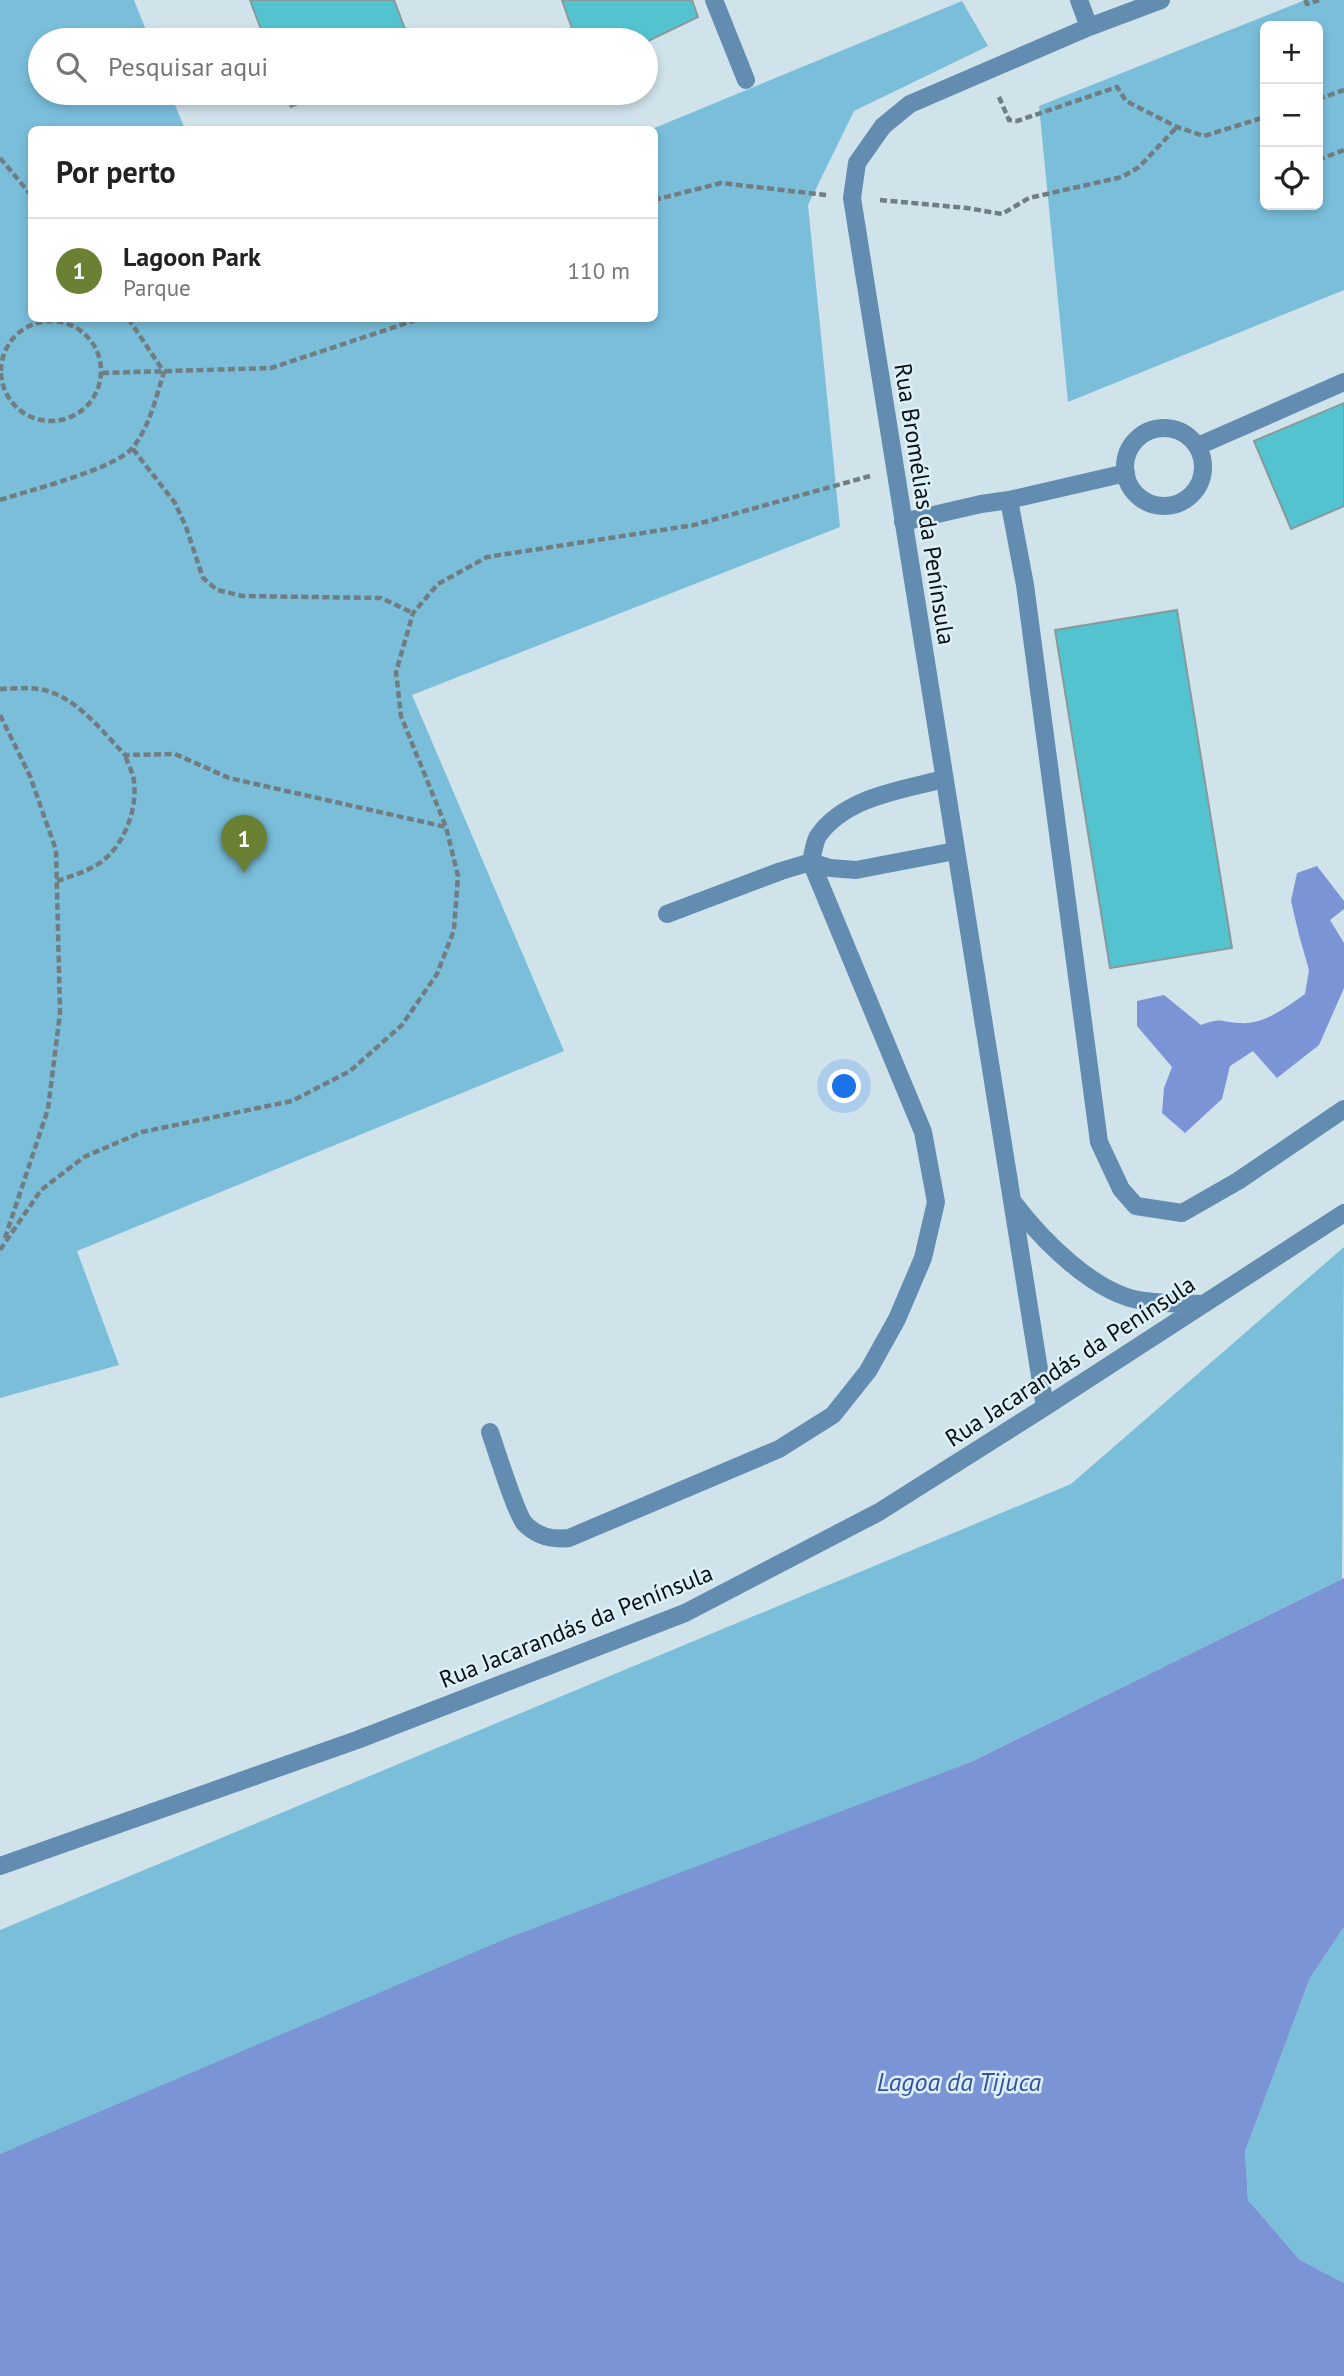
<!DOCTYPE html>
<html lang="pt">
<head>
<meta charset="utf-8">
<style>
	body { margin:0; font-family:"PT Sans",sans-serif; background:#f6f6f6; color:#222 }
	.controls { position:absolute; right:21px; top:21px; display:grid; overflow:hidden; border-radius:10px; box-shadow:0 4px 10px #0003 }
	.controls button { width:63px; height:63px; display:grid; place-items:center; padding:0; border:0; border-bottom:2px solid #e0e0e0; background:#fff; color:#222; font:35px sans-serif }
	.you { position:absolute; left:845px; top:1087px; width:24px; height:24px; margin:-18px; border:5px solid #fff; border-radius:50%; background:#1a73e8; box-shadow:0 0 0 10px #1a73e833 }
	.badge { display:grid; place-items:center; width:46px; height:46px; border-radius:50%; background:#6a8133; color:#fff; font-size:23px; font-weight:700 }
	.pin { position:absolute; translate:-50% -58px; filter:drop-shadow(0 2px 4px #0008) }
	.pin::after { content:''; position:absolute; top:37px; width:24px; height:21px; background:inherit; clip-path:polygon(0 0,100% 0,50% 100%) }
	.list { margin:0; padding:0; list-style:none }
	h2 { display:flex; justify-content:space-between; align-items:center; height:91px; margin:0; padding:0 28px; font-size:30px }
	h2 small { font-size:23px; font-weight:400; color:#767676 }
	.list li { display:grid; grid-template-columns:46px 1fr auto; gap:21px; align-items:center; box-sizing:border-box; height:105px; padding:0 28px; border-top:2px solid #e0e0e0 }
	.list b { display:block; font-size:26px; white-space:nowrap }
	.list p { margin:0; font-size:23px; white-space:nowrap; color:#767676 }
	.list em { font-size:23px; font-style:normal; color:#767676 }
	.icon { flex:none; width:38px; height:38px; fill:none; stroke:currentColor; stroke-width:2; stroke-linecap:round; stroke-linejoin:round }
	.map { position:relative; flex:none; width:1344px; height:2376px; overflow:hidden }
	.search { position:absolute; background:#fff; box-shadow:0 4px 10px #0003; left:28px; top:28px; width:630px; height:77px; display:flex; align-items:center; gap:18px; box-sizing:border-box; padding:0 24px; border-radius:38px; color:#767676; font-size:26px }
	.panel { position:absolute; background:#fff; box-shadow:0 4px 10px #0003; left:28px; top:126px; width:630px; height:196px; border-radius:10px }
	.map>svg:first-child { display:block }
</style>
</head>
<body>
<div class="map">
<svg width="1344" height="2376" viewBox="0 0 1344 2376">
	<rect width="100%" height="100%" fill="#d0e3eb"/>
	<path fill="#7abeda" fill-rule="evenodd" d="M0,0h134l16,40h-110v53h130l15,36 -153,1v188h622v-188l-2,-1 310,-128 26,45 -134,65 -46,94 32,322 -428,168 152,356 -487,200 42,114 -119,33z
		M1305,0h39v290l-276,112 -29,-296zM1318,26v179h-53v-179z
		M1344,1247l-2,332 -371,183 -971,392v-224l1071,-446z
		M1344,1927v356l-44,-23 -52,-60 -3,-49 65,-173z"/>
	<path fill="#7b94d6" d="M1317,866l27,35v8l-14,11 14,23v45l-25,57 -42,33 -24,-27 -23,15 -8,33 -37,34 -23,-20 2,-25 8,-21 -35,-41v-25l27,-6 37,30c23,-8 17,-3 38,-2 25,2 46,-15 66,-29l4,-24 -10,-35 -8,-34 6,-28z
		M1344,1578v349l-34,51 -65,173 3,49 52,60 44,23v93h-1344v-222l508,-216 463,-176z"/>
	<path fill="#53c3d0" stroke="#869a9c" stroke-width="2" d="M250,0h144l15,40h-144z
		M562,0h130l6,17 -52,25 -70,-2z
		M285,93h38l-32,14z
		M1344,403v103l-53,23 -37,-88z
		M1177,610l55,338 -122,20 -55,-338z"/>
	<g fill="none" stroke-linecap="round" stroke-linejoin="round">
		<path stroke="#707e83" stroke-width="4.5" stroke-dasharray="7 3.5" stroke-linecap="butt" d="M1305,0l2,4 12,-4
			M999,97l10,23 8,1 100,-34 9,14 51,26 27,9 61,-19
			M1318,99l26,-9
			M0,158l32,38
			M1318,160l26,-10
			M654,200l67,-17 105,12
			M880,200l87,8 35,6 27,-16 93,-21 17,-10 38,-40
			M1 371a50 50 0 1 1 100 0a50 50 0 1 1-100 0Z
			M102,373l169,-5 151,-50
			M133,449l42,54 11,24 17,51 14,12 26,6 138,2 32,15
			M0,500c29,-10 118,-31 134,-54 16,-21 22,-49 30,-74l-36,-54
			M0,689c12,0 26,-2 39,0 36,6 62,41 86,66l50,-1 54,24 217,49
			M0,715l30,61 26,74 4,163 -12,96 -44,132
			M57,881c12,-4 25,-8 36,-14 30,-15 47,-60 40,-91 -2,-7 -6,-14 -8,-21
			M0,1250l41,-60 43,-33 58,-25 150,-31 58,-30 52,-46 35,-51 17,-44 4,-54 -12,-49 -45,-111 -5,-44 17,-59 25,-29 49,-27 207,-32 176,-49"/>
		<path stroke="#638cb1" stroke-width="18" d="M1125 467a39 39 0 1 1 78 0a39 39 0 1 1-78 0Z
			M1198,446l146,-64
			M1126,473l-117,27 16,85 74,557 22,47 15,17 46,7 56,-32 106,-72
			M903,522l78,-18 28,-4
			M667,914l114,-43 30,-9 19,6 26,2 99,-19
			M490,1432c6,17 26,82 35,92 13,13 27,16 44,14l210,-89 54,-34 35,-44 29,-52 26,-61 13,-56 -13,-70 -112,-270c2,-8 3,-19 7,-26 27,-39 83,-46 126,-57"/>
		<path stroke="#638cb1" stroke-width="18" d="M714,0l32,80
			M1079,0l10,27
			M1013,1202c28,37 82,93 131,99 19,3 40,2 60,3
			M1045,1407l-193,-1209 5,-35 26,-37 27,-22 179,-77 72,-27
			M0,1866l357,-126 328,-127 194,-101 166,-105 299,-194"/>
	</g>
	<g text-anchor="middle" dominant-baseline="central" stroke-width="5" stroke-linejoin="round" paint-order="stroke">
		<g font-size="24" fill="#091012" stroke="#ddf0f9">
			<text transform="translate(925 504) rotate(81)">Rua Bromélias da Península</text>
			<text transform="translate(1070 1361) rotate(-33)">Rua Jacarandás da Península</text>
			<text transform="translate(576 1626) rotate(-22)">Rua Jacarandás da Península</text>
		</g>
		<g font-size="26" font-style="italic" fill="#3751a0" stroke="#ddf0f9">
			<text x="959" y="2081">Lagoa da Tijuca</text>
		</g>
	</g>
</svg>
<div class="controls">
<button>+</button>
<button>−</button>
<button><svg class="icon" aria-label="locate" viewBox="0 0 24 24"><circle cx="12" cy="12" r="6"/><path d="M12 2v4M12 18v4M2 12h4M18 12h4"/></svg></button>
</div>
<div class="you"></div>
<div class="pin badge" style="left:244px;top:873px">1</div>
<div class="search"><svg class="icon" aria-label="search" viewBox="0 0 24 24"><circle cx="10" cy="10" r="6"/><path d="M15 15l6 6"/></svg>Pesquisar aqui</div>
<section class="panel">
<h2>Por perto<small></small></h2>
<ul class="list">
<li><span class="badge">1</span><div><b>Lagoon Park</b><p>Parque</p></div><em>110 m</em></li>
</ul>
</section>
</div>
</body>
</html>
